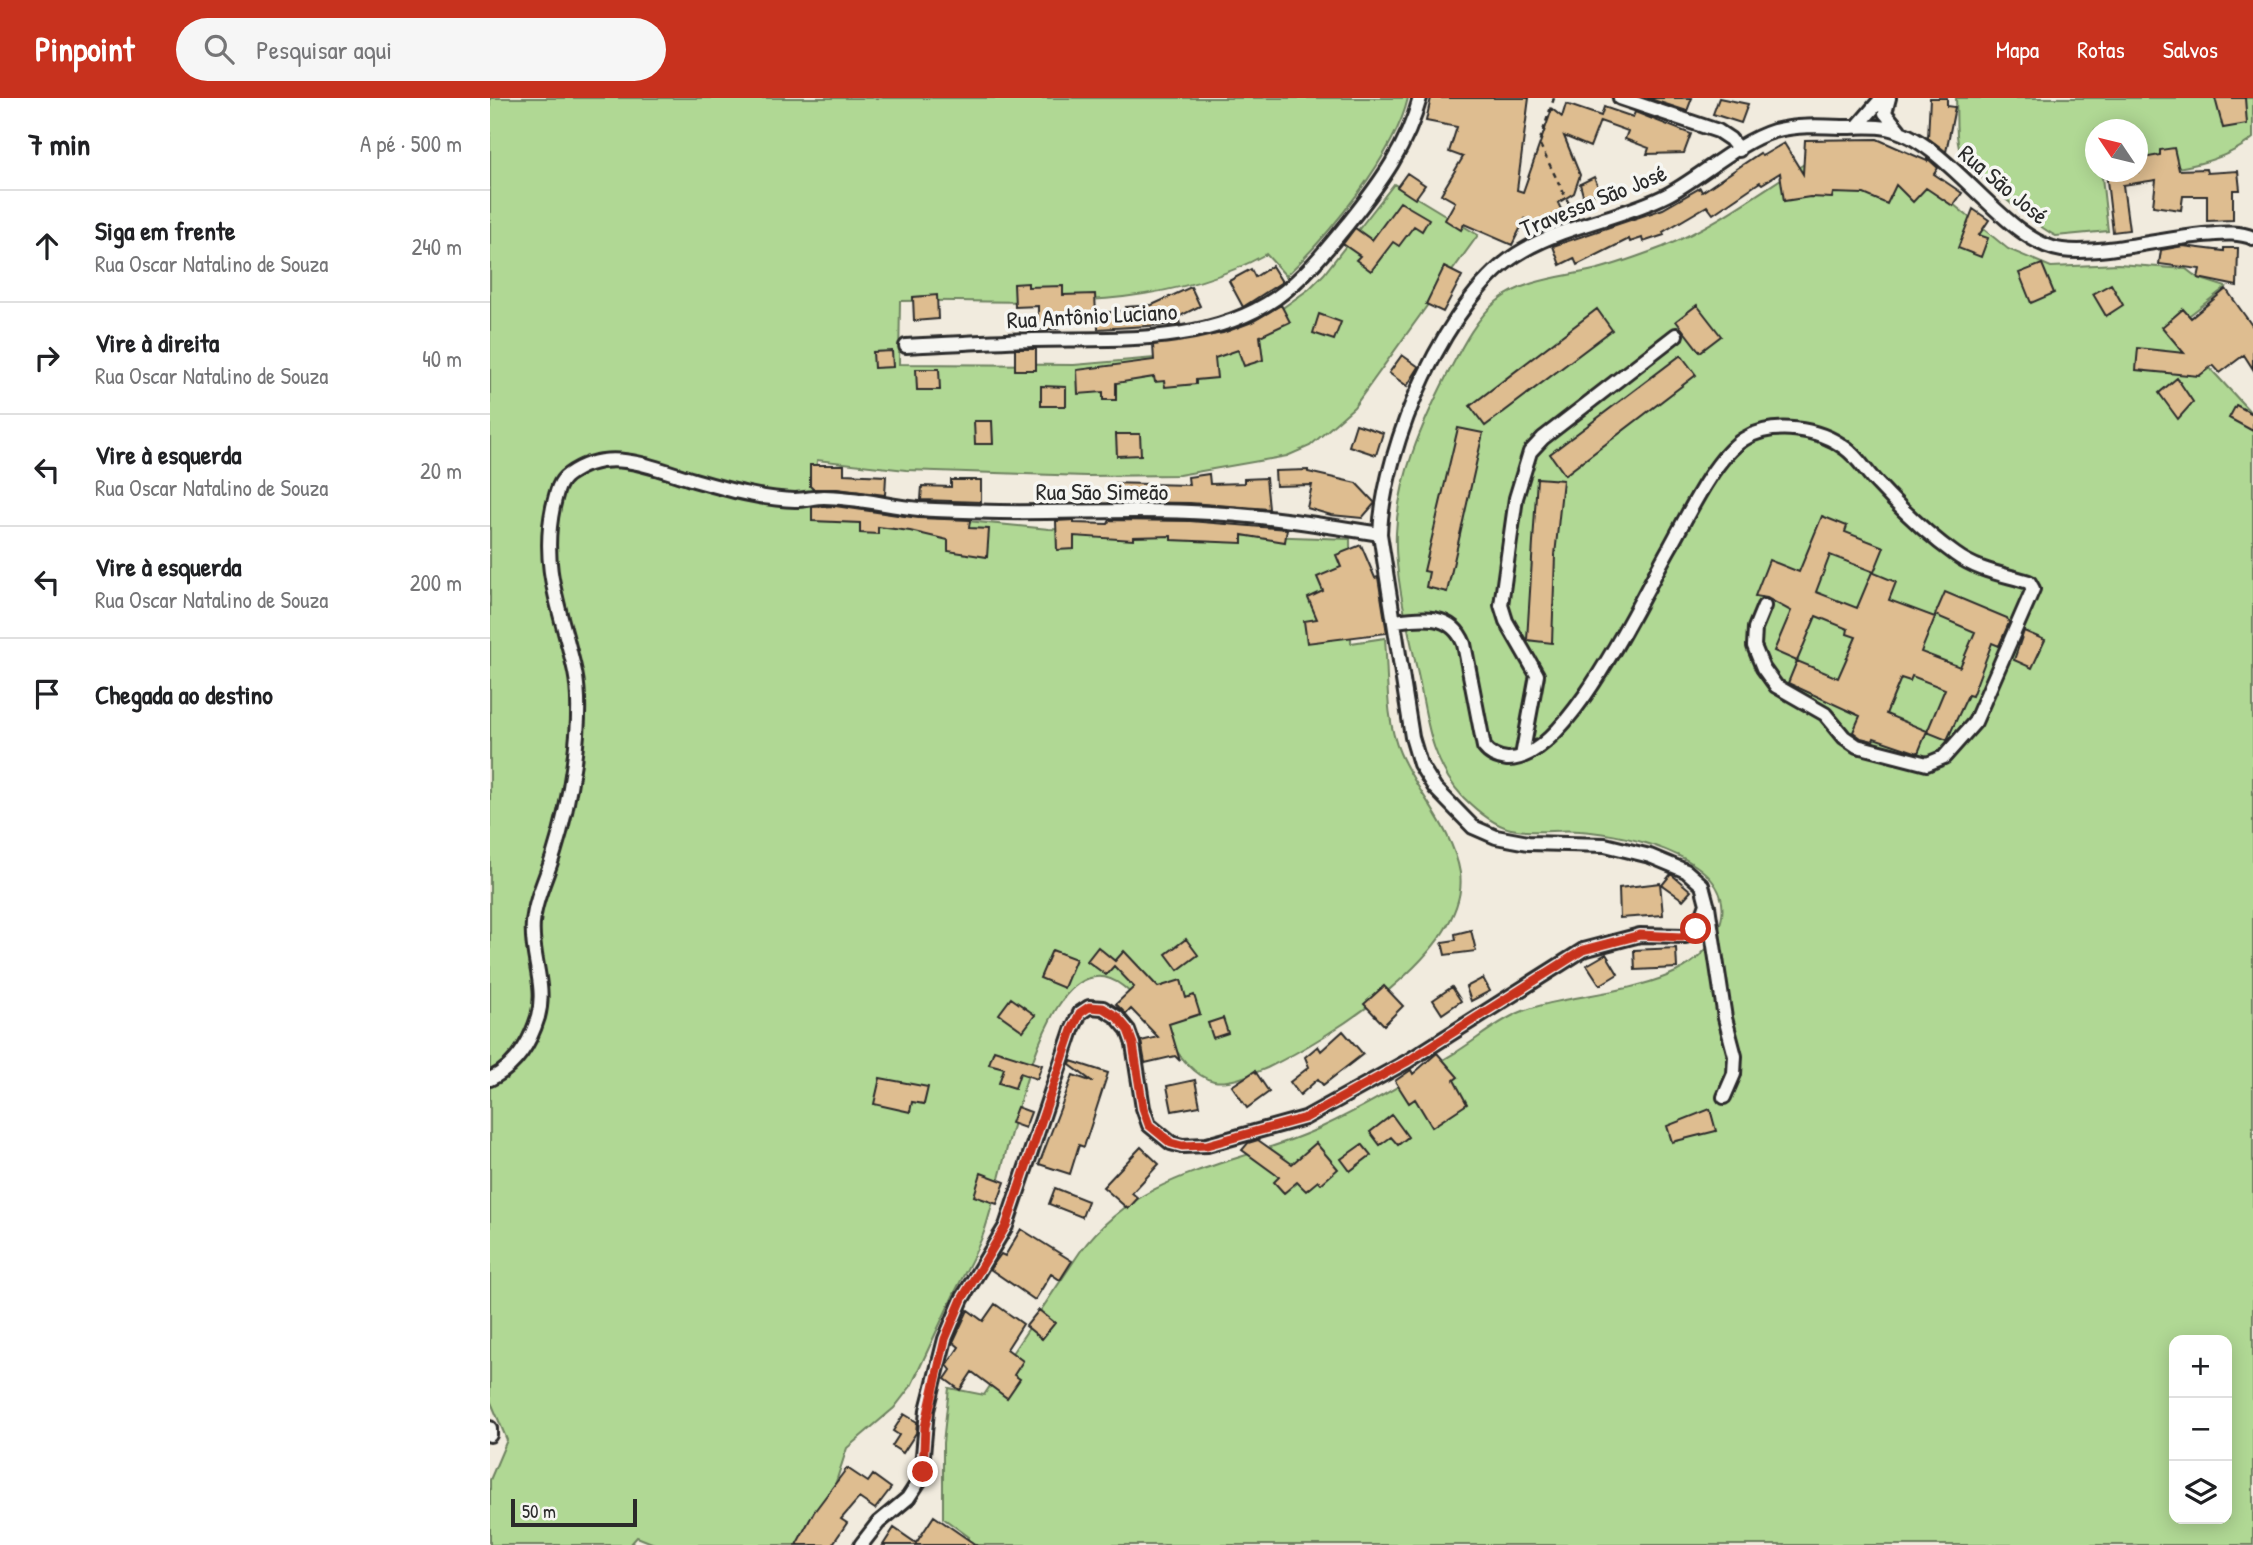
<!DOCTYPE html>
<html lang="pt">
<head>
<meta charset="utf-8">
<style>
	body { margin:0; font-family:"Patrick Hand",sans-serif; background:#f6f6f6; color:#202124 }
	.controls { position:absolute; right:21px; bottom:21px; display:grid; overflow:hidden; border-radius:14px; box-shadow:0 4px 18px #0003 }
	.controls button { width:63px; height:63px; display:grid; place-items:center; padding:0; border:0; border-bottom:2px solid #e0e0e0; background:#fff; color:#202124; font:35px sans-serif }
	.compass { position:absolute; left:1595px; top:21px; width:63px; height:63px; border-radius:50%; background:#fff; box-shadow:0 4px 18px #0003; rotate:305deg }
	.scale { position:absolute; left:21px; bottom:18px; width:126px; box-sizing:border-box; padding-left:7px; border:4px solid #2b2b2b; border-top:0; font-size:19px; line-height:24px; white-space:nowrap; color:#2b2b2b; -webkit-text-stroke:5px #f6f6f2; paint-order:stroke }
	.stop { position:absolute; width:21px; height:21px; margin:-16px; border:5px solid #c8321e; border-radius:50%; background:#fff }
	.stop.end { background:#c8321e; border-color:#fff; box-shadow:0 2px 7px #0008 }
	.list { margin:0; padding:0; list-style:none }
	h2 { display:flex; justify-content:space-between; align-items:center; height:91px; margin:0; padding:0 28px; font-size:30px }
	h2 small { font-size:23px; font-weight:400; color:#757577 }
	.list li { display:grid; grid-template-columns:46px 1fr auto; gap:21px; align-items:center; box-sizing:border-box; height:112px; padding:0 28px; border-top:2px solid #e0e0e0 }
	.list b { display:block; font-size:26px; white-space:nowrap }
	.list p { margin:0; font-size:23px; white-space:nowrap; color:#757577 }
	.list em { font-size:23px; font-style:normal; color:#757577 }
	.icon { flex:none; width:38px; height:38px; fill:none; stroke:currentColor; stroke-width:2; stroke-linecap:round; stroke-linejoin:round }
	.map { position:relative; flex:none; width:1763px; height:1447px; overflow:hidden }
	header { display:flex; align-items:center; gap:42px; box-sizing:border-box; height:98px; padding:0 35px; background:#c8321e; color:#fff }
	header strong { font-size:33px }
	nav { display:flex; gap:38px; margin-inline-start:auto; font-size:24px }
	.search { width:490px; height:63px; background:#f6f6f6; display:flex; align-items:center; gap:18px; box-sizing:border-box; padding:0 24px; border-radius:38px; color:#757577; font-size:26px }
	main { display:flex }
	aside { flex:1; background:#fff }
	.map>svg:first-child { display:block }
</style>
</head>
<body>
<header>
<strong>Pinpoint</strong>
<div class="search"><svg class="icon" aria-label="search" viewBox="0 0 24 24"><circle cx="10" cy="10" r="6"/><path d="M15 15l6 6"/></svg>Pesquisar aqui</div>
<nav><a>Mapa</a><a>Rotas</a><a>Salvos</a></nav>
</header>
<main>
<aside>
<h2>7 min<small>A pé · 500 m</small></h2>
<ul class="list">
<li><svg class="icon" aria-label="ahead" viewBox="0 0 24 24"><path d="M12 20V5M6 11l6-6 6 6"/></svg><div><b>Siga em frente</b><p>Rua Oscar Natalino de Souza</p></div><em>240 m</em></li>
<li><svg class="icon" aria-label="right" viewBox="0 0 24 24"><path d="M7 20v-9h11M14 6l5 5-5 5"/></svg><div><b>Vire à direita</b><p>Rua Oscar Natalino de Souza</p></div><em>40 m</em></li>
<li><svg class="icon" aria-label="left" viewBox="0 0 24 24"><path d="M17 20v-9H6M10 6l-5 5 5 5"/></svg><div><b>Vire à esquerda</b><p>Rua Oscar Natalino de Souza</p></div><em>20 m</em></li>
<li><svg class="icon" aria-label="left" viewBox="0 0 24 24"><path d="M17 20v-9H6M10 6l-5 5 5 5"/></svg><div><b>Vire à esquerda</b><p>Rua Oscar Natalino de Souza</p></div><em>200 m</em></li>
<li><svg class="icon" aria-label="arrive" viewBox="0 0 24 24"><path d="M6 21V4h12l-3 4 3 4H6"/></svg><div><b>Chegada ao destino</b></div></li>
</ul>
</aside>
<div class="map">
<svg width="1763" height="1447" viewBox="0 0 1763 1447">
	<rect width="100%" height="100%" fill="#f1ebde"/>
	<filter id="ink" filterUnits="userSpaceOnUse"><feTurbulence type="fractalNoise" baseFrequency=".0143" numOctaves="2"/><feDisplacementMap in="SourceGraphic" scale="14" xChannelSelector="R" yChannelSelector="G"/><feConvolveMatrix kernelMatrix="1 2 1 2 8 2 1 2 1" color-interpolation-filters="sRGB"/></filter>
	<g filter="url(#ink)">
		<path fill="#b0d894" stroke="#6e8260" stroke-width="2" fill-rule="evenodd" d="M0,0h918c-13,57 -80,138 -122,178l-20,-22c-111,62 -243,45 -366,47l-1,63 175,1 81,-7 112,-39 42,-30 15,-15 70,-90 84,51 -124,172 -44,39 -23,10 -108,19 -93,1 -180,-6 -89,-10 -4,46 236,23 301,10 1,104 34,-5c3,36 0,82 15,115 17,40 53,76 60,120 11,78 -133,166 -193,195 -15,6 -37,16 -53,13 -46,-8 -81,-136 -136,-97 -48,33 -74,190 -94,248 -7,20 -19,40 -29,60 -15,31 -29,63 -44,94l-17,22 -47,40 -13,40 -33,57h-144l-20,-8 -7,8h-140v-65l17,-40 -17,-40z
			M1466,0h297v40c-40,33 -101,32 -151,39l6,54 -52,5c-19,-9 -92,-68 -97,-88 -4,-15 -2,-34 -3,-50zM1605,32h42v42h-42z
			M1342,49l89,31 87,71 43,18 67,-3 68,5 12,9 28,9 -53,41 80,87v1130h-1289l5,-8 -26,-19v-75l6,-55 35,7 96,-143c64,-85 153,-84 240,-124 47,-22 93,-50 138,-77 19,-12 38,-28 58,-37 59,-27 173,-15 202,-84 29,-70 -90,-96 -138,-99 -22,-2 -47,3 -69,-2 -18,-4 -35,-19 -48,-32 -31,-33 -36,-76 -44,-118 -9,-44 -25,-101 -23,-146 2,-55 26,-109 51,-158 13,-24 27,-54 49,-73 28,-23 68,-25 102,-33 22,-6 44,-14 65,-22 61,-25 113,-68 169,-100zM1684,1242h53v179h-53z"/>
		<path fill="#debd90" stroke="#2b2b2b" stroke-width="2" fill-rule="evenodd" d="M941,0h98l-12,92 6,2 29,-83 10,8 4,-13 35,12 3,-9 29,10 2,-5 56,22 -7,19 -37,1 2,-6 -24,-9 3,-8 -28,-10 -10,26 -26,-11 16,39 -6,18 -16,10 9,19 -22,8 -20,-11 -13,26 -48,-21 -3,6 -16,-10 10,-18 -14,-8 22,-37 -14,-5 8,-25 -31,-6z
			M1157,0h45l-5,13z
			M1229,0l29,6 -7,19 -28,-9z
			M1440,0h17v8l8,1 -9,45 -18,-14z
			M1725,0h30l2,26 -24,4z
			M1387,41l50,22v-3l11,10 -4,6 28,19 -9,13 -27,-18 -13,14 -17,-17 -9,19 -23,-10 -31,-1 -1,5 -22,-1 -26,4 -4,-28 -18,11 -2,-2 -47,32 -6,-8 -44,26 1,3 -21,7 -1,-4 -12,4 -1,-3 -52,26 -3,-7 -14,7 -7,-19 110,-37 37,-21 2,4 58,-39 2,3 22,-13 19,31 2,-34z
			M1684,50l5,22 27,-1 1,4 31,-2 2,19h-7v30l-26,1v-25h-24l-2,14 -28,-4 3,-26 -33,5 6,45 -16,2 -7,-60h32v-10l5,-1v-3l17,-3v-5z
			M917,75l18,12 -10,14 -18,-12z
			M1104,79l6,14 -16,8 -4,-15z
			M910,104l29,17 -7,12 -8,-5 -15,20 -6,-4 -22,29 -15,-11 4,-4 -17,-12 12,-16 17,12z
			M1483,111l16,11 -10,15 9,3 -7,19 -23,-9z
			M1693,148l41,5v-3h14l-1,38 -39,-8 2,-9 -41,-5 2,-14z
			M1552,166l12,29 -23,10 -12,-30z
			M782,168l10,16 -39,25 -14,-26 22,-12 4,8z
			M954,169l18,9 -19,36 -17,-8z
			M538,185v4l35,-1v9l32,-1 1,21 -38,2v12h-20v-23l-23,1 -1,-23z
			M1621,186l12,21 -17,11 -13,-22z
			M701,189l9,19 -22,11 2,7 -82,5v-16l29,-2 -1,-4 26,-2z
			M1736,191l27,38v42l-9,-14 -24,18 -7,-8 -14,11 -63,-6 2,-22 46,5 -22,-26 21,-18 8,9z
			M447,197l1,24 -24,2 -1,-24z
			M791,207l9,17 -30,14 3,24 -19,6 -6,-16 -23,8 2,20 -21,2v4l-31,3 -1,-6 -9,1 -1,-5 -38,6v17h-13v-8l-25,2 -1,-24 77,-10 -1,-15 70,-12 29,-11z
			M1207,207l24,31 -21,16 -24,-31z
			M1107,211l15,21 -127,96 -15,-20z
			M829,216l22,8 -7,18 -21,-7z
			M525,251h21v21h-21z
			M402,253l1,16 -19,1 -1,-16z
			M912,257l17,12 -12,19 -18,-13z
			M1191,257l15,20 -131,100 -15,-21z
			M426,271h23l1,21h-23z
			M1687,280l16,24 -15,17 -19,-26z
			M551,288l25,1v19h-25z
			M1746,307l17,9v17l-24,-13z
			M484,323h18l1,23h-18z
			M866,326l27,9 -7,22 -27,-9z
			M968,330l25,5 -36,159 -21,-5 3,-15 -5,-1z
			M626,336h24l1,21 -24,1z
			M320,367h34v9l42,2 -1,19 -48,-6h-24l-3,-3z
			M818,372v2l48,11 19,20 -13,15 -31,-3 -24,-7 5,-23 -36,1 -1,-15z
			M719,376l1,10 34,-1v-4l22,-1 3,31 -79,-6 -81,-1 -1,-19 81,2 -1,-8z
			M1047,380l26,2 -8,75 -3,88 -25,-3z
			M461,382h30v22l-60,-2 1,-14 29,1z
			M345,408l83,12 52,2 -1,8 20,1 -2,28 -39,-6v-11l-38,-9 -32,-4v7l-18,-1v-10l-48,-2v-14z
			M1332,418l25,10 -2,6 39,15 -10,25 -44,-17 -14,37 41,16 15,-36 24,10 -7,18 46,17 -14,35 39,15 15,-35 -40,-17 10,-23 62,26 2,5 -10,23 -7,-3 -20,53 -4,-1 -21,45 -20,-8 18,-43 -33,-13 -2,5 -9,-3 -15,36 41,17 -9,22 -44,-15 -1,3 -12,-3 -8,-6 7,-16 -72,-33 9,-22 -23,-10 17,-40 -24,-13 -12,-2 14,-36 30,12zM1326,518l32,13 -1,5 9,3 -18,41 -41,-17z
			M584,422v3l34,1 2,-4 80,1 97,8 -2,13 -43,-7v8l-71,-3v-4l-38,1v3l-59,-4v13l-17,1 -1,-29z
			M871,447l14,33 3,-1 9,56 -80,10 -3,-22 13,-2 -9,-21 15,-7 -6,-14 24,-10 -5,-12z
			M1534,533l21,9 -13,28 -18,-8z
			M1181,776l20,17 -8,9 -21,-15z
			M1170,785l3,32 -43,3 -1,-30z
			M981,832l5,21 -31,4 -3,-13 14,-2 -1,-6z
			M696,841l12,16 -20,15 -12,-16z
			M608,849l17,14 9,-10 34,36 23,-7 5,18 8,-3 6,19 -31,10 11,37 -5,-5 -30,7 -4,-22 17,-4 -27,-28 -5,5 -10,-10 18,-17 -20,-21 -8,9 -19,-14z
			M1186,850l1,20 -42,2 -1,-20z
			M562,852l24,9 -12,29 -24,-10z
			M1116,856l12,20 -18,11 -13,-20z
			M993,880l7,13 -19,10 -5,-14z
			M894,888l19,20 -19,19 -20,-21z
			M962,889l9,14 -19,13 -9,-14z
			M521,900l24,17 -12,16 -24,-17z
			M733,920l5,15 -15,5 -5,-15z
			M853,933l20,23 -40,31 -5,-6 -18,16 -10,-13 19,-15 -4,-10 13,-11 3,5z
			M504,952l48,15 -5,14 -17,-6 -5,15 -16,-5 5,-15 -15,-4z
			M947,955l21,24 -4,3 13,24 -35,23 -17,-28 -6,4 -14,-22 16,-11 2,4z
			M581,963l37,12 -24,74 -5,-2 -9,29 -31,-10 34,-89 20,7 -23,-17z
			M765,973l14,21 -22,16 -15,-22z
			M390,980l48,9 -4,17 -12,-2 -2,10 -36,-8z
			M705,982l5,26 -28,5 -5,-25z
			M527,1009l14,5 -6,16 -14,-5z
			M1220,1011l6,22 -44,11 -5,-16z
			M902,1017l16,22 -10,8 -7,-8 -11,8 -10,-13z
			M768,1042l34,24 24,-21 22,26 -17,15 -3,-3 -12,10 -9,-9 -13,11 -10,-11 5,-5 -37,-27 6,-7z
			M872,1046l9,11 -21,16 -9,-12z
			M651,1049l18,17 -27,29 6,5 -10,11 -25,-22z
			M491,1075l24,9 -8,22 -23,-8z
			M565,1090l33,13 -6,16 -33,-13z
			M531,1131l51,32 -12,19 -9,-6 -16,26 -45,-31 11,-15 4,2z
			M505,1206l28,20 -16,25 16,12 -9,14 6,4 -13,19 -35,-26 -12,18 -15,-11 6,-9 -4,-5 12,-18 -6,-5 15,-32 15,11z
			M549,1212l16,13 -13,16 -16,-13z
			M414,1316l13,8 -1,11 -13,20 -11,-7 7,-11 -6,-4z
			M357,1370l21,14 5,-7 18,13 -16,21 -16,-11 -18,21 6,4 -15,22h-36l18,-33z
			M444,1418l42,29h-93l11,-17 22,15z"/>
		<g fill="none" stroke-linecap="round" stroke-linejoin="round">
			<defs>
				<path id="minor" d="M1130,0l98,33 12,8 9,11
					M1399,0l-4,15 14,17
					M1367,29l25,-29
					M416,248c42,-2 85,-5 127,-6 80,-2 174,6 243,-42 28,-20 52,-50 74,-77 31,-39 57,-74 70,-123
					M905,523c27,-4 57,-8 69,23l20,103c6,8 13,11 23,12 60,3 136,-166 163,-212 18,-32 44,-89 74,-108 29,-18 75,-11 101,9 13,9 21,24 32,35 23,25 50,51 78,71 23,17 48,20 74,28l4,7 -58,133 -31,35 -17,7 -70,-18 -13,-9 -19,-23 -49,-28 -13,-18 -9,-22 1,-18 9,-22
					M1032,658l15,-81 -31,-54 -5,-16 15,-107 14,-46 13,-14 133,-103
					M1218,808l17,112 10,38 -1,18 -10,23
					M0,981c25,-12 40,-36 48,-62 9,-32 -8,-62 -5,-94 2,-24 14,-47 21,-70 15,-47 31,-133 21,-181 -13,-60 -35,-102 -22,-165 3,-12 5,-25 15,-32 41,-30 84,-7 126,5 32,9 67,19 101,20 10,0 19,-3 29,-3 32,0 64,9 95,12 27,2 54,2 81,3 63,1 127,-3 190,0 64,2 127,12 190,22
					M0,1330v7
					M371,1447l17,-22 30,-25 13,-20 6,-68 18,-71 17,-40 44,-73 66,-196 8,-17 9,-6 14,1 14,9 11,13 5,14 10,64 6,17 22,18 11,3 25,-1 98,-27 103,-57 175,-111 57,-15 46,1 14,-13 7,-19 -5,-19 -16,-14 -36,-15 -45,-11 -77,-2 -32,-6 -23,-10 -38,-39 -15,-24 -8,-27 -32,-203c3,-86 67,-241 144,-284 45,-26 98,-32 143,-55 34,-18 71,-53 107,-64 22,-6 46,-5 68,-4 15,0 30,-2 45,1 62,13 117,114 175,122 39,5 99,-11 141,-15 16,-1 34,-4 50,3"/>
			</defs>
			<use href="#minor" stroke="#2b2b2b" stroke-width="18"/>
			<path stroke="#2b2b2b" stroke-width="2.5" stroke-dasharray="5 5" stroke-linecap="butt" d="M1064,0l-15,45 34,69"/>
			<use href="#minor" stroke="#f6f6f2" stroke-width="12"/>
		</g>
	</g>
	<g fill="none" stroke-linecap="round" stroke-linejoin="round" filter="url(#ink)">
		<path stroke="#c8321e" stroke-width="9" d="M433,1374l2,-45 20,-88 17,-40 44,-73 66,-196 8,-17 9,-6 14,1 14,9 11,13 5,14 10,64 6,17 22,18 11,3 25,-1 98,-27 103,-57 175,-111 57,-15 42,2 14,-8"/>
	</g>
	<g text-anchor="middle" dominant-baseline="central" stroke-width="7" stroke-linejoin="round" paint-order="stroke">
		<g font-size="24" fill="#2b2b2b" stroke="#f6f6f2">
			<text transform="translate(1514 86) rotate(40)">Rua São José</text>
			<text transform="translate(1103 102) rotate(-22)">Travessa São José</text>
			<text transform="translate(602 217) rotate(-3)">Rua Antônio Luciano</text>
			<text x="612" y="393">Rua São Simeão</text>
		</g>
	</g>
</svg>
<div class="controls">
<button>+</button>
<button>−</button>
<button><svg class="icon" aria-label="layers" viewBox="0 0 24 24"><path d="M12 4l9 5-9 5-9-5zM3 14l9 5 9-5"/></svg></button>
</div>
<svg class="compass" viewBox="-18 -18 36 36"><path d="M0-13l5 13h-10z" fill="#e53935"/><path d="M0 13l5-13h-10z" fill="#757577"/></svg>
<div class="scale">50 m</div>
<div class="stop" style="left:1206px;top:831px"></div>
<div class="stop end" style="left:433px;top:1374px"></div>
</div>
</main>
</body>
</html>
